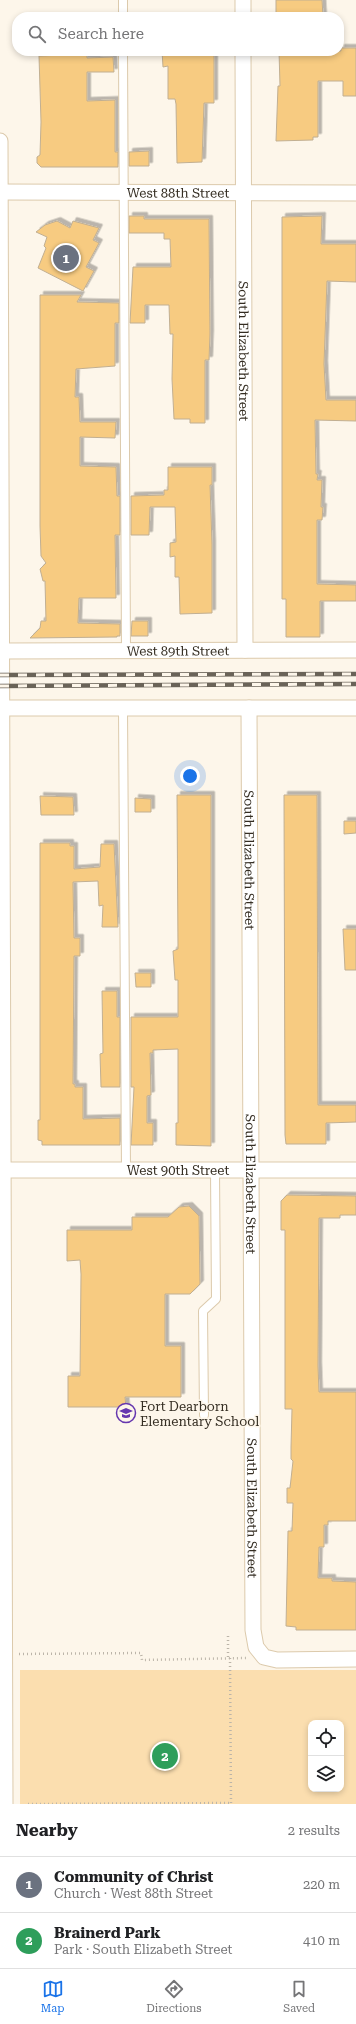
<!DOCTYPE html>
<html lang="en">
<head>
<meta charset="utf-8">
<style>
	body { margin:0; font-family:"Roboto Serif",serif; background:#f2f2f2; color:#202124 }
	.controls { position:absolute; right:12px; bottom:12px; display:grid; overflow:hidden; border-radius:8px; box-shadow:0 2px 6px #0003 }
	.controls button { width:36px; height:36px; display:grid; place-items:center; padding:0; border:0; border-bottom:1px solid #e0e0e0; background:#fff; color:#202124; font:20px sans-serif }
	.you { position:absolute; left:190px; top:776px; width:14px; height:14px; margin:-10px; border:3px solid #fff; border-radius:50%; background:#1a73e8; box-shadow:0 0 0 6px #1a73e833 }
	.badge { display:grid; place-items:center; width:26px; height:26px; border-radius:50%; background:#1a73e8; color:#fff; font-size:13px; font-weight:700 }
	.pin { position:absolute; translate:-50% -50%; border:2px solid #fff; box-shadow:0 1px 4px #0006 }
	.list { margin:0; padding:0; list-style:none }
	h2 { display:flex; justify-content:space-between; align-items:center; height:52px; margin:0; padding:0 16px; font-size:17px }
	h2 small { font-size:13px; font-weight:400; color:#757577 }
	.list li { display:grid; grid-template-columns:26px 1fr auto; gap:12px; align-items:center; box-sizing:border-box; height:56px; padding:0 16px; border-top:1px solid #e0e0e0 }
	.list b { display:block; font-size:15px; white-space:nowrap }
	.list p { margin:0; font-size:13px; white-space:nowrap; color:#757577 }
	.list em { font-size:13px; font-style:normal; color:#757577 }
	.icon { flex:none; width:22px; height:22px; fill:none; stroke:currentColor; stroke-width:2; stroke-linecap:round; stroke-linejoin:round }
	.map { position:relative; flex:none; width:356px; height:1804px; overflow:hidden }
	.search { position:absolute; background:#fff; box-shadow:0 2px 6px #0003; left:12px; right:12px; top:12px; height:44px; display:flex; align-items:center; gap:10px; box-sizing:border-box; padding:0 14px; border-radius:16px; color:#757577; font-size:15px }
	.sheet { height:164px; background:#fff }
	nav { display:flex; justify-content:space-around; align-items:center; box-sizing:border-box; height:56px; border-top:1px solid #e0e0e0; background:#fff; font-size:11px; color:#757577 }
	nav a { display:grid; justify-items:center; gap:2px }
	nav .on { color:#1a73e8 }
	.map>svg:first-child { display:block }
</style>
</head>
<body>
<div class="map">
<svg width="356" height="1804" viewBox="0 0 356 1804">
	<defs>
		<filter id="shadow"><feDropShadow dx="3.5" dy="-3.5" stdDeviation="0" flood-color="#0004"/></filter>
	</defs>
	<rect width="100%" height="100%" fill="#fdf6ea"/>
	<path fill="#fbdeaf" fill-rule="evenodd" d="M20,1670h336v134h-336zM311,1723h30v66h-30z"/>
	<path fill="#f7cb81" stroke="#c1af92" filter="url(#shadow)" d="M276,0h46l1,16 -47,1z
		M341,48h15v48h-13v-15h-25v56h-5v3l-37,1 2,-55h2l-1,-35h62z
		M162,51h52v52h-10l-2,59 -25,1 -1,-59 -1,-5h-7v-33l-5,1z
		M87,54v4l26,-1 1,15h-27v29l28,-1v52h3v15h-77l-4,-4v-6l3,-2 1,-33 -2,-66z
		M149,151v15h-20v-14z
		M129,216h15v3h65l1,115 -1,26h-4v63h-15v-4h-16l-2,-40 1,-45h-3l-1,-29h-24v18h-15l3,-56h38l-1,-28h-6v-6h-35z
		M322,216l-1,28h35v38l-29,-1 -3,83 2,36h30v21l-41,-1 1,54h2l-1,6h5l-1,27h2l-1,13h-5v64l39,1v16h-36v36h-34v-38h-4v-382z
		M57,221l13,7 3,-7 26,7 -6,12 6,3 -13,24 8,4 -11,20 -45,-23 8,-20 -2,-2 3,-9 -11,-5 9,-7z
		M40,295h41l-4,7 42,1v20h-4v43l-39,3 -1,28h4l1,25h36l-1,16 -35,-1v29l36,1 1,29h3v39h-5l1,63h-37l-1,25 42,1v12h-3v1l-87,1 10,-10 1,-7h5l-1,-40h-2l-3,-12 6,-6 -5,-7 -1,-30z
		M168,467h44v18h-2l2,59v69l-32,1 -1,-37h-4v-21l-5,1v-14l6,-1 -1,-35h-25l-1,28h-18v-39l33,-1v-5h4z
		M132,621h16v15h-17z
		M177,795h34v351l-35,-1v-22h2v-74l-25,1v3h-3l1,42 -4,1v27h6v22h-22l3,-58h-3v-70h47v-37h-3l-2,-29 5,-2z
		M284,795h33l1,310h38v17l-30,1v21h-40l-1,-9z
		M40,796l33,1 1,18h-33z
		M135,798l16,1v13h-16z
		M344,821h12v12l-12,1z
		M40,843h30v3h4v23l26,-2 1,-23h13l4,83h-16l1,-22 -4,1 -1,-25 -25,1v2l1,54h6v18h-6l-1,128h2v3h8v32l37,-1v27h-78v-4l-4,-1v-20h2z
		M343,929h13v41h-11z
		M135,973h16v14h-15z
		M102,991h15v26h3v70h-19l-1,-33 3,-1z
		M287,1195l69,1v19h-16v3h-21l-1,148 1,26h37v129h-28v4h-4v22h-5l-1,31h14v3l24,1v48h-60v-3l-10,-1 2,-95h4l1,-28h-6v-15h3l3,-27 -2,-2v-12l1,-38h-7v-179h-4v-29z
		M189,1206l10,10 1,68 -10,10h-25v52h16v51h-56l1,10h-58v-31h12l1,-102 -1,-14 -13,1v-31h65v-13h36l11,-10z"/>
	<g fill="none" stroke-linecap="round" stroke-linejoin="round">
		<defs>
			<path id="lane" d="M123,0v17
				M123,51l3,600
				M123,708l3,462
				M204,1415l-1,-104 13,-12 -1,-129"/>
			<g id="street">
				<path d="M243,0v17"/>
				<path id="s1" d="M243,51l2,599"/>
				<path d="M0,141l5,1663"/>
				<path id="s2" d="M0,192l356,1"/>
				<path id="s3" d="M0,651l356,-1"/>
				<path d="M0,708h356"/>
				<path id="s4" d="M249,708l4,922 3,17 8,10 13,3 79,-1"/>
				<path id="s5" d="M0,1170h356"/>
			</g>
		</defs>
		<use href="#lane" stroke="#dccaac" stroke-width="10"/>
		<use href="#street" stroke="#dccaac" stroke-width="17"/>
		<path stroke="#bcb5a9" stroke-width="2.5" stroke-dasharray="1 3" stroke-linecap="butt" d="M228,1636v22
			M19,1654l122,-1 1,7 104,-2
			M230,1658l1,146
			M28,1804l203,-1"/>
		<use href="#lane" stroke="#fff" stroke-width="8"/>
		<use href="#street" stroke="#fff" stroke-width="15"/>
		<defs>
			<path id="rail" d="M0,675l356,-1
				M0,686l356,-2"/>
		</defs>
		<use href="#rail" stroke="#6a6358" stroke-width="4.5"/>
		<use href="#rail" stroke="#fdf6ea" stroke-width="3" stroke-dasharray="9" stroke-linecap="butt"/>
	</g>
	<defs>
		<symbol id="school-ring" viewBox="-11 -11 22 22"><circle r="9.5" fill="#fdf6ea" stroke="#6536ae" stroke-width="1.5"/><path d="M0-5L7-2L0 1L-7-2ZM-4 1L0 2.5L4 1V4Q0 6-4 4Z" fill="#6536ae"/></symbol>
	</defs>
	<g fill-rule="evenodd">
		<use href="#school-ring" x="115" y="1402" width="22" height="22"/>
	</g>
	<g text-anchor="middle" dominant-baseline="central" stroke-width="3" stroke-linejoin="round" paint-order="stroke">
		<g font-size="13" fill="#342d22" stroke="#fdf6ea">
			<text stroke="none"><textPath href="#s2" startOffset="178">West 88th Street</textPath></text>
			<text stroke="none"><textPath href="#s1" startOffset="300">South Elizabeth Street</textPath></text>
			<text stroke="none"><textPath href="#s3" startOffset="178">West 89th Street</textPath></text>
			<text stroke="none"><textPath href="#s4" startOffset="152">South Elizabeth Street</textPath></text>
			<text stroke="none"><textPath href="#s5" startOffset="178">West 90th Street</textPath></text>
			<text stroke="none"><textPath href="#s4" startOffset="476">South Elizabeth Street</textPath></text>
			<text stroke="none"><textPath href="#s4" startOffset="800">South Elizabeth Street</textPath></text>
		</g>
		<g font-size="13" fill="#342d22" stroke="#fdf6ea" text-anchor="start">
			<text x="140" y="1406">Fort Dearborn<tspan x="140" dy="15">Elementary School</tspan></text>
		</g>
	</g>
</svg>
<div class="controls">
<button><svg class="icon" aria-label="locate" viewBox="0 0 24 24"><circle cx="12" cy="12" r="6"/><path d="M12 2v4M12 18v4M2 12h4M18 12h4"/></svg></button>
<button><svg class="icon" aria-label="layers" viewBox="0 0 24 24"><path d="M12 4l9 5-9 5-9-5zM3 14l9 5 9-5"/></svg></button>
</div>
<div class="you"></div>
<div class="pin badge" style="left:66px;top:258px;background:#6b7280">1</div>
<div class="pin badge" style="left:165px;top:1756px;background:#2e9e5b">2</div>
<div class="search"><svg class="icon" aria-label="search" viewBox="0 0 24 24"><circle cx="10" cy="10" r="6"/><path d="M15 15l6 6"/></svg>Search here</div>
</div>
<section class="sheet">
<h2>Nearby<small>2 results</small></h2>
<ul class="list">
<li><span class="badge" style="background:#6b7280">1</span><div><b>Community of Christ</b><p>Church · West 88th Street</p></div><em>220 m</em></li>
<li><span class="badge" style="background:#2e9e5b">2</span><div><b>Brainerd Park</b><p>Park · South Elizabeth Street</p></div><em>410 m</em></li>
</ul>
</section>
<nav>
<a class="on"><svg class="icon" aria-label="map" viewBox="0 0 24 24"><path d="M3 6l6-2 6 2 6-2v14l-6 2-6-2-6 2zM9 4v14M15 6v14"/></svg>Map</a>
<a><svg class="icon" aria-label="directions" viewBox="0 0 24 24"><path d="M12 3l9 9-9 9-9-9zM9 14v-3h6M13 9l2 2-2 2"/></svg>Directions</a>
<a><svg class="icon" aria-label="saved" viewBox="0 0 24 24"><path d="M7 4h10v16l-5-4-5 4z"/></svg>Saved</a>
</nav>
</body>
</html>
